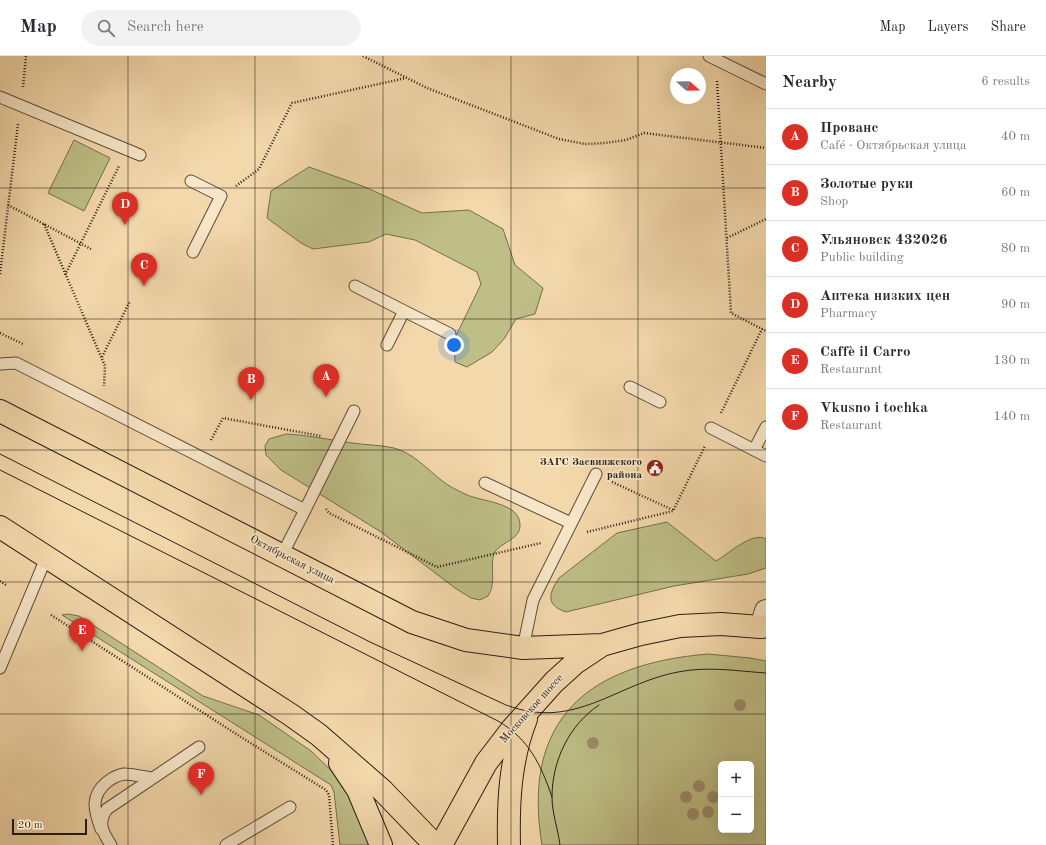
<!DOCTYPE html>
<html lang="en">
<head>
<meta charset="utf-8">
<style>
	body { margin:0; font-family:"Old Standard TT",serif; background:#f2f2f3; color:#2b2b33 }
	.controls { position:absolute; right:12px; bottom:12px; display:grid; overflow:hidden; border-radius:6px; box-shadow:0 4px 16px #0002 }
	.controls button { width:36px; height:36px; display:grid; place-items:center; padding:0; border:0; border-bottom:1px solid #e1e1e2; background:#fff; color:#2b2b33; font:20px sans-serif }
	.compass { position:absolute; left:670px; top:12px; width:36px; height:36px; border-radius:50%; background:#fff; box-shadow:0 4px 16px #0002; rotate:110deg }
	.scale { position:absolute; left:12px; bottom:10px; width:75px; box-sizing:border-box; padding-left:4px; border:2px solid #291d16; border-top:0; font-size:11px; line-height:14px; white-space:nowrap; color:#291d16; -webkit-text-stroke:3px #f7e6c8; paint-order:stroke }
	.you { position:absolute; left:454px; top:289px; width:14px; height:14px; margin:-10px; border:3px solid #fff; border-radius:50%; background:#1a73e8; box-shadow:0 0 0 6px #1a73e833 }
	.badge { display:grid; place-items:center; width:26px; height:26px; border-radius:50%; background:#d93025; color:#fff; font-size:13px; font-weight:700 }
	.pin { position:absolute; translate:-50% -33px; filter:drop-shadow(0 1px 2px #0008) }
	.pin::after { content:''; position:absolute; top:21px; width:14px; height:12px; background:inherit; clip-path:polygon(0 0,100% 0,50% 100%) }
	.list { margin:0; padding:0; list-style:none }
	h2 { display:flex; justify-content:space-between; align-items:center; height:52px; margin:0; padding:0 16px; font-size:17px }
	h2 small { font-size:13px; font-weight:400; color:#7c7c81 }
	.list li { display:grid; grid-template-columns:26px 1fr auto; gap:12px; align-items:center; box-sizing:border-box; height:56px; padding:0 16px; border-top:1px solid #e1e1e2 }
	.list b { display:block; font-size:15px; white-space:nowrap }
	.list p { margin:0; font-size:13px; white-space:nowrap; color:#7c7c81 }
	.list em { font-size:13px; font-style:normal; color:#7c7c81 }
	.icon { flex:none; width:22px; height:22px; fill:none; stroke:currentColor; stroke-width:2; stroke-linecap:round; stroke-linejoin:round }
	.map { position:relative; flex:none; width:766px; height:789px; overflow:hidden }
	header { display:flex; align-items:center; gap:24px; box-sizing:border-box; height:56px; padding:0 20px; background:#fff; border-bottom:1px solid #e1e1e2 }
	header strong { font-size:19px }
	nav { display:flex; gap:22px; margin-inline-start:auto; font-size:14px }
	.search { width:280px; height:36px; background:#f2f2f3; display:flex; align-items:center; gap:10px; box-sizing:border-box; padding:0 14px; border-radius:22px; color:#7c7c81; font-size:15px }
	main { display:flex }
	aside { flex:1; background:#fff }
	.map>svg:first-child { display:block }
</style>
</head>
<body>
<header>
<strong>Map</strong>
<div class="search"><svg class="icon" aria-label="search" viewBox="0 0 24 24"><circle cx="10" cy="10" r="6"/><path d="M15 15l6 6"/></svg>Search here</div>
<nav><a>Map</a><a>Layers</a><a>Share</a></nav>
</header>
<main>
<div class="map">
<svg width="766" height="789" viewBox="0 0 766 789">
	<rect width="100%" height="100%" fill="#f3d8ab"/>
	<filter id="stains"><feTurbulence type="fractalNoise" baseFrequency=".005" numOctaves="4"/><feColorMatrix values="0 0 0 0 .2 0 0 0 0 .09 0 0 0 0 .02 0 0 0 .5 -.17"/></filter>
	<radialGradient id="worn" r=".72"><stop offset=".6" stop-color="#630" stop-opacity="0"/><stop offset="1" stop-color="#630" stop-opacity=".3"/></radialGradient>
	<path fill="#bebe86" stroke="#746e4e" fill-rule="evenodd" d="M74,84l36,18 -26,53 -36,-18z
		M309,111l56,20 57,26 47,-3 34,19 12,36 28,23 -8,26 -19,5 -12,20 -12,13 -25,15 -12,-5 -1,-22 27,-56 -4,-12 -62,-32 -29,-6 -17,8 -56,7 -12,-6 -34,-25 4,-27z
		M286,378c22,1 44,6 66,9 14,2 29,2 42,5 19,5 33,21 47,32 7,6 16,10 24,14 16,8 54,8 55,30 1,16 -18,17 -25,28 -5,9 -1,23 -3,33 0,4 -2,7 -4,11l-8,4 -9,-2 -16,-10 -74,-56 -100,-62 -15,-15 -1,-9 4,-7z
		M667,466l49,39c12,-7 37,-30 50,-22v29l-18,6 -74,12 -108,26c-21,-7 -17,-19 -7,-34l58,-45z
		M68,558l11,2 124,80 56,19 52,36 25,24 20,29 18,41h-34l-6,-53 -3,-7 -269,-170z
		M708,598l42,4 16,3v184h-224c-21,-127 47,-181 166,-191zM721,708h30v66h-30z"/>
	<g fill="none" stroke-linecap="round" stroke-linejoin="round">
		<defs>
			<path id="lane" d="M709,0l57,28
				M0,41l140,58
				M191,125l30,15 -28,56
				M355,230l49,25 -17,34
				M404,255l46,23
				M0,308l16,-1 289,147 -23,45
				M630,331l30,15
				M711,372l55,28
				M754,394l12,-23
				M485,427l86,40
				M305,454l49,-99
				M523,592l10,-48 63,-126
				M0,612l46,-110
				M101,773c-7,-19 -11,-33 6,-47 5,-4 11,-7 17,-8 9,0 19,3 28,4
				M111,789c-8,-12 -14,-22 -4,-36l92,-62
				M226,789l64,-38"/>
			<path id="street" d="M761,571l5,-16"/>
			<path id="primary" d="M0,355l412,211 54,18 57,8 79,-3
				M0,471l291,188 28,20 63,55 53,55
				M340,707l18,27 23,55
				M441,789l45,-82 26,-34 42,-47 21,-19 27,-18 39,-11 39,-8 41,-2 40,3 5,-1
				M509,789c-1,-43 1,-85 17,-126"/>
		</defs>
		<use href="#lane" stroke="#5c4c3b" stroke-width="13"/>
		<use href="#street" stroke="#5c4c3b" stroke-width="24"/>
		<use href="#primary" stroke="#291d16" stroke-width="24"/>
		<path stroke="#291d16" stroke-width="2.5" stroke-dasharray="1 2" stroke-linecap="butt" d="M363,0l64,32 132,51 26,5 20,-1 21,-3 18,-7 122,15
			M717,25l14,232 35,18
			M23,31l3,-31
			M236,130l23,-17 33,-66 114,-25
			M8,149l83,44
			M44,168l61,142 -1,20
			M727,182l39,-19
			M0,218l18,-150
			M65,219l54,-109
			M0,277l23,11
			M102,301l28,-56
			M721,357l41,-84
			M211,384l12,-22 98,18
			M612,426l61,28
			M326,453l3,4 108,54 104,-24
			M587,476l86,-21 32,-65
			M0,525l6,4
			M51,559l193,124 82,51 3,5 4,50"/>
		<use href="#lane" stroke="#f7e6c8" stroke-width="11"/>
		<use href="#street" stroke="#f7e6c8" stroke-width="22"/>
		<use href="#primary" stroke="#f3d8ab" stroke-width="22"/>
		<path stroke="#291d16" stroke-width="1" d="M0,398l370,188 136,63c69,26 109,-21 172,-33 30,-6 58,-1 88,1
			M0,414l498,251c31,18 43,44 54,76
			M560,789c-2,-16 -8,-32 -8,-48 0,-36 17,-72 47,-92"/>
	</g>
	<g fill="#9d8c6c">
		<circle cx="740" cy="649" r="6"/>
		<circle cx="593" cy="687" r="6"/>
		<circle cx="699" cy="730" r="6"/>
		<circle cx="686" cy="741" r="6"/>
		<circle cx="713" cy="741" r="6"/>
		<circle cx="708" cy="756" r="6"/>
		<circle cx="693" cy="758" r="6"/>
	</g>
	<path fill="none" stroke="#291d16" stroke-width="1" stroke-opacity="0.55" d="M128,0v789M255,0v789M383,0v789M511,0v789M638,0v789M0,132h766M0,263h766M0,394h766M0,526h766M0,658h766"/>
	<defs>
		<symbol id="civic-disc" viewBox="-11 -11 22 22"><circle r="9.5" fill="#8f2418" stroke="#f7e6c8"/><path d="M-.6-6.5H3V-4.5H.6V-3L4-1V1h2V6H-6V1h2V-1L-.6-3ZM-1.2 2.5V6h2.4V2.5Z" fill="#fff"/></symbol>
	</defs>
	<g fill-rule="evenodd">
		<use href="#civic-disc" x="645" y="402" width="20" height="20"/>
	</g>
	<g text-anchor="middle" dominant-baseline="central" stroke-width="3.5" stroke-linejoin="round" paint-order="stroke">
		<g font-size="11" font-weight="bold" fill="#291d16" stroke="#f7e6c8" text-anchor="end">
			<text x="642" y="406">ЗАГС Засвияжского<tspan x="642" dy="13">района</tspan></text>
		</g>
		<g font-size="11" fill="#291d16" stroke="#f7e6c8">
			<text transform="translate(292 504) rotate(27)">Октябрьская улица</text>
			<text transform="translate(532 653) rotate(-48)">Московское шоссе</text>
		</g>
	</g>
	<rect width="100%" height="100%" filter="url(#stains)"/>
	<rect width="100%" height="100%" fill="url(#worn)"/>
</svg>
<div class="controls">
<button>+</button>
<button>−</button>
</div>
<svg class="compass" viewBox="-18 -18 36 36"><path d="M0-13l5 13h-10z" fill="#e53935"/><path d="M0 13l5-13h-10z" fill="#7c7c81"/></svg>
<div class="scale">20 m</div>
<div class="you"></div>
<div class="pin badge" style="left:326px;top:341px">A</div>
<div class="pin badge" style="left:251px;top:344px">B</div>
<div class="pin badge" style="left:144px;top:230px">C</div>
<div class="pin badge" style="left:125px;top:169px">D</div>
<div class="pin badge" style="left:82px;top:595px">E</div>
<div class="pin badge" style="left:201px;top:739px">F</div>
</div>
<aside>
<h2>Nearby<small>6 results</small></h2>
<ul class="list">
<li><span class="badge">A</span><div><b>Прованс</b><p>Café · Октябрьская улица</p></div><em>40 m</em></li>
<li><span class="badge">B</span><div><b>Золотые руки</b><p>Shop</p></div><em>60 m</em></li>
<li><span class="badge">C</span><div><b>Ульяновск 432026</b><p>Public building</p></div><em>80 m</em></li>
<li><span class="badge">D</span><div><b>Аптека низких цен</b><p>Pharmacy</p></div><em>90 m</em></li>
<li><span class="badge">E</span><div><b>Caffè il Carro</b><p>Restaurant</p></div><em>130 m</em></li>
<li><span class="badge">F</span><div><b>Vkusno i tochka</b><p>Restaurant</p></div><em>140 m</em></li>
</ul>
</aside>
</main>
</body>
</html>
